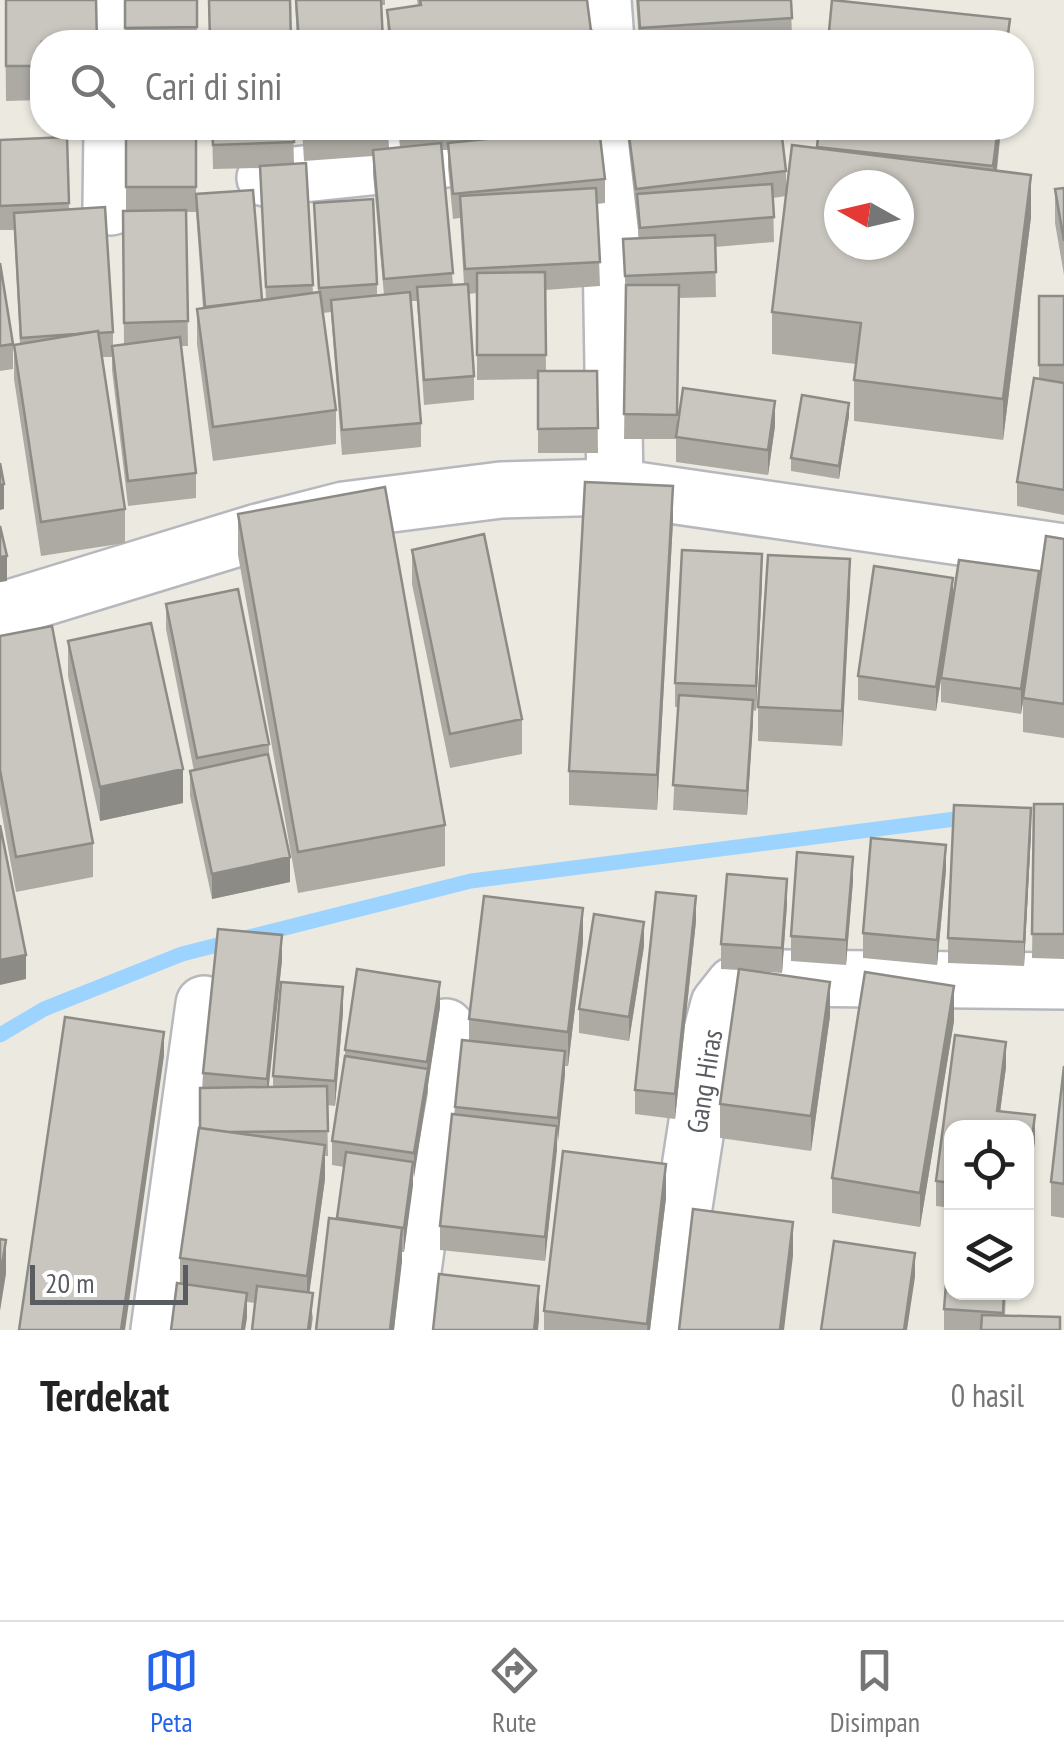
<!DOCTYPE html>
<html lang="id">
<head>
<meta charset="utf-8">
<style>
	body { margin:0; font-family:"PT Sans Narrow",sans-serif; background:#f2f2f2; color:#222 }
	.controls { position:absolute; right:30px; bottom:30px; display:grid; overflow:hidden; border-radius:20px; box-shadow:0 2px 8px #0004 }
	.controls button { width:90px; height:90px; display:grid; place-items:center; padding:0; border:0; border-bottom:2px solid #e0e0e0; background:#fff; color:#222; font:50px sans-serif }
	.compass { position:absolute; left:824px; top:170px; width:90px; height:90px; border-radius:50%; background:#fff; box-shadow:0 2px 8px #0004; rotate:278deg }
	.scale { position:absolute; left:30px; bottom:25px; width:158px; box-sizing:border-box; padding-left:10px; border:5px solid #595d61; border-top:0; font-size:28px; line-height:35px; white-space:nowrap; color:#595d61; -webkit-text-stroke:8px #fff; paint-order:stroke }
	.list { margin:0; padding:0; list-style:none }
	h2 { display:flex; justify-content:space-between; align-items:center; height:130px; margin:0; padding:0 40px; font-size:42px }
	h2 small { font-size:32px; font-weight:400; color:#767676 }
	.icon { flex:none; width:55px; height:55px; fill:none; stroke:currentColor; stroke-width:2; stroke-linecap:round; stroke-linejoin:round }
	.map { position:relative; flex:none; width:1064px; height:1330px; overflow:hidden }
	.search { position:absolute; background:#fff; box-shadow:0 2px 8px #0004; left:30px; right:30px; top:30px; height:110px; display:flex; align-items:center; gap:25px; box-sizing:border-box; padding:0 35px; border-radius:40px; color:#767676; font-size:38px }
	.sheet { height:290px; background:#fff }
	nav { display:flex; justify-content:space-around; align-items:center; box-sizing:border-box; height:140px; border-top:2px solid #e0e0e0; background:#fff; font-size:28px; color:#767676 }
	nav a { display:grid; justify-items:center; gap:5px }
	nav .on { color:#2563eb }
	.map>svg:first-child { display:block }
</style>
</head>
<body>
<div class="map">
<svg width="1064" height="1330" viewBox="0 0 1064 1330">
	<rect width="100%" height="100%" fill="#eceae0"/>
	<g fill="none" stroke-linecap="round" stroke-linejoin="round">
		<path stroke="#9dd3ff" stroke-width="15" d="M0,1035l44,-26 138,-55 289,-73 500,-64"/>
		<defs>
			<g id="minor">
				<path d="M603,0l3,42"/>
				<path d="M114,42l1,-42"/>
				<path d="M609,128l6,359"/>
				<path d="M265,178l257,-27"/>
				<path d="M111,207l1,-79"/>
				<path d="M0,611l258,-79 86,-22 157,-20 114,-3 449,65"/>
				<path d="M159,1330l45,-326"/>
				<path d="M405,1330l41,-303"/>
				<path id="s1" d="M665,1330l45,-292 9,-34 15,-19 49,-7 281,3"/>
			</g>
		</defs>
		<use href="#minor" stroke="#b6b8bd" stroke-width="60"/>
		<use href="#minor" stroke="#fff" stroke-width="55"/>
	</g>
	<path fill="#adaaa4" fill-rule="evenodd" d="M5,0l37,42v58l-36,1z
		M125,0h72v42h-72z
		M295,0h90v5h-4l2,37h-86z
		M417,0h170l6,42h-205l-1,-32 31,-4z
		M636,0h155l1,42h-153z
		M126,128h70v66l66,106h4l-6,-132 -47,1 -1,-41h81l1,36 12,-1 7,130 5,-1 -4,-89 63,81v11h7l-11,-121v-18l-69,5 -2,-33h86l1,20 11,-1 -2,-19h201l6,51v24l-8,1 3,82 -55,4 1,81h51l1,82h-60v-74l-61,1v-87l-8,1 5,82v24l-50,5 -7,-104h-6l10,122v24l-79,8 -11,-143 -8,1 13,97v34l-123,17 -16,-117v-35h6l-7,-97h-10l2,134h-7l15,127v25l-68,8 -16,-136v-13h-10l23,152v34l-84,13 -27,-177v-34l6,-1 -6,-114h-14v-90l67,-3 2,72 44,123v14l11,-2 -1,-133 3,-1zM442,150h6v17l5,52 7,-1 4,66 -11,1z
		M624,128h157l5,43v25l-13,2 1,44 -59,5 1,50 -37,1 -2,135 98,-7 -7,49 -92,-13v-23h-52l2,-138 -3,-62h16l-12,-106 -3,1z
		M1001,128l-4,43 34,46 -28,223 -149,-19v-41l2,-16 -84,-10v-42l45,-164z
		M1064,188v87l-9,-52v-34z
		M0,263l13,81v25l-13,2z
		M1039,296h25v219l-47,-9v-24l22,-103z
		M849,416l-10,63 -48,-8v-13z
		M238,514l207,311v41l-147,27 -60,-338z
		M673,521l-16,289 -88,-5v-34z
		M1064,539v199l-41,-6v-30l-2,12 -80,-12v-23l-5,32 -78,-11v-24l95,-75 86,-14z
		M412,550l110,169v35l-72,14 -38,-184z
		M762,579l-6,132 -3,-1 -6,105 -74,-5 5,-103h-3v-24z
		M850,593l-8,153 -84,-5v-34z
		M166,604l103,140v13l21,125 -78,17 -22,-103v-25h4l-28,-142z
		M0,636l93,207v34l-77,15 -16,-88z
		M68,641l115,162 -83,18 -32,-145z
		M1034,804h30v155l-32,-1z
		M1031,833l-7,133 -76,-3v-25z
		M946,870l-9,95 -74,-7v-25z
		M853,881l-7,84 -55,-4v-25z
		M787,904l-5,69 -27,-2 75,45 -19,135 -91,-13v-34l19,-134 -18,-1v-25z
		M696,921l-21,198 -40,-5v-24z
		M583,942l-15,124h-3l-20,195 -105,-11v-24l15,-119 14,-66v-22z
		M644,946l-15,95 -50,-8v-24z
		M282,960l-14,127h5v-11l70,-64 -8,94 -8,-1 1,51h-3v23l-16,114 4,25 -2,12h-59l3,-27 -8,-1v16l-67,-35v-25l20,-130 3,-55z
		M440,1007l-12,75v11l-15,85 -9,74h-2l-8,78h-78l21,-111 7,-52 -12,-2v-24l13,-79v-12z
		M954,1021l-34,206 -88,-14v-35z
		M955,1035l51,7v25l-6,44 35,4v25l-9,66v-78h-74v80l-16,-2v-25z
		M1064,1066v152l-13,-2v-34z
		M666,1198l-16,132h-106v-19z
		M952,1292h54l-1,24 55,14h-116v-21z"/>
	<path fill="#8d8b86" d="M998,128h3l-8,73v-35z
		M1031,175v42l-28,223v-41z
		M775,401v25l-7,49v-25z
		M849,403v13l-10,63v-13z
		M4,484v25l-4,1v-25z
		M673,486v35l-16,289v-35z
		M762,554v25l-6,132v-25z
		M7,556v25l-7,1v-25z
		M850,559v34l-8,153v-35z
		M1039,571v25l-18,118v-25z
		M953,578v24l-17,109v-24z
		M753,700v24l-6,91v-24z
		M183,769v34l-83,18v-34z
		M1031,808v25l-7,133v-24z
		M946,845v25l-9,95v-25z
		M290,857v25l-78,17v-25z
		M853,857v24l-7,84v-25z
		M787,879v25l-5,69v-25z
		M696,896v25l-21,198v-25z
		M583,908v34l-15,124v-34z
		M644,922v24l-15,95v-24z
		M282,935v25l-15,144v-25z
		M26,955v24l-26,6v-25z
		M440,982v25l-26,171v-25z
		M830,982v34l-19,135v-35z
		M954,986v35l-34,206v-34z
		M343,987v25l-8,94v-25z
		M164,1032v24l-39,274h-4z
		M1006,1042v25l-8,61 -1,-17z
		M565,1051v24l-7,67v-24z
		M1035,1115v25l-9,66v-24z
		M557,1126v24l-12,111v-24z
		M325,1145v34l-18,131v-34z
		M413,1162v24l-9,66v-24z
		M666,1164v34l-16,132h-3z
		M793,1222v34l-9,74h-4z
		M402,1228v34l-8,68h-4z
		M6,1240v34l-6,37v-34z
		M915,1253v24l-8,53h-3z
		M539,1286v34l-1,10h-4z
		M247,1293v25l-2,12h-3z
		M313,1293l-2,37h-3z"/>
	<path fill="#c9c6bf" stroke="#8d8b86" stroke-width="2.5" fill-rule="evenodd" d="M6,0h90l1,42h-55v24h-36z
		M125,0h72v27l-72,1z
		M209,0h81l1,42h-81z
		M296,0h85l2,42h-84z
		M420,0h167l4,31 -101,11h-99l-4,-32 34,-5z
		M638,0h153l1,18 -152,10z
		M832,0l178,19 -3,23h-179z
		M592,31l1,11h-103z
		M772,36l1,6h-51z
		M126,128h70v59h-70z
		M212,128h81l1,14 -81,3z
		M304,128h84l1,3 -85,5z
		M591,128h8l6,51 -152,15 -5,-51z
		M628,128h153l5,43 -150,18z
		M819,128h179l-5,38 -176,-19z
		M67,137l2,66 -69,3v-66z
		M441,143l12,130 -69,6 -11,-129z
		M792,145l239,30 -28,224 -149,-19 7,-57 -89,-11zM839,185h60v60h-60z
		M306,163l7,122 -47,2 -6,-121z
		M772,184l2,33 -134,11 -3,-34z
		M596,188l4,74 -135,7 -5,-73z
		M1064,188v53l-9,-52z
		M253,190l9,110 -57,7 -9,-113z
		M373,199l4,85 -58,4 -5,-85z
		M105,207l8,125 -14,1 -1,-2 -22,3 -55,4 -7,-125z
		M186,210l2,111 -64,2 -1,-112z
		M715,235l1,37 -91,4 -2,-37z
		M0,263l13,81 -13,2z
		M545,272l1,83h-69v-82z
		M468,284l6,92 -50,4 -7,-93z
		M626,285h53l-2,130 -53,-1z
		M320,292l16,118 -123,17 -16,-118z
		M410,292l11,131 -79,7 -11,-130z
		M1039,296h25v69h-25z
		M98,331l27,178 -84,13 -27,-177z
		M180,337l16,136 -68,8 -16,-135z
		M538,371h59l1,57 -60,1z
		M1034,378l30,5v107l-47,-8z
		M683,388l92,13 -7,49 -92,-13z
		M802,395l47,8 -10,63 -48,-8z
		M0,463l4,21 -4,1z
		M585,482l88,4 -16,289 -88,-4z
		M385,487l60,338 -147,27 -60,-338z
		M0,526l7,30 -7,1z
		M484,534l38,185 -72,15 -38,-184z
		M1046,536l18,3v165l-41,-6z
		M682,550l80,4 -6,132 -81,-3z
		M768,555l82,4 -8,152 -84,-4z
		M959,560l80,11 -18,118 -80,-11z
		M874,566l79,12 -17,109 -78,-11z
		M238,589l31,155 -72,14 -31,-154z
		M151,623l32,146 -83,18 -32,-146z
		M52,626l41,217 -77,14 -16,-87v-134z
		M679,695l74,5 -6,91 -74,-6z
		M268,754l22,103 -78,17 -22,-103z
		M1034,804h30v130h-32z
		M954,805l77,3 -7,134 -76,-4z
		M0,825l26,130 -26,5z
		M871,838l75,7 -9,95 -74,-7z
		M797,852l56,5 -7,83 -55,-4z
		M727,874l60,5 -5,69 -61,-4z
		M656,892l40,4 -21,198 -40,-4z
		M484,896l99,12 -15,124 -99,-13z
		M594,914l50,8 -15,95 -50,-8z
		M218,929l64,6 -15,144 -64,-6z
		M357,969l83,13 -13,80 -82,-12z
		M739,969l91,13 -19,134 -91,-12z
		M865,972l89,14 -34,207 -88,-15z
		M281,982l62,5 -8,94 -62,-5z
		M65,1017l99,15 -43,298h-102z
		M955,1035l51,7 -9,69 38,4 -9,67v-54h-74v55l-16,-2z
		M462,1040l103,11 -7,67 -103,-11z
		M345,1056l83,13 -14,84 -82,-12z
		M1064,1066v118l-13,-2z
		M327,1086l1,45 -99,1 -29,-4v-40z
		M452,1114l105,12 -12,111 -105,-11z
		M199,1128l126,17 -18,131 -127,-18z
		M563,1151l103,13 -19,160 -103,-13z
		M346,1152l67,10 -9,66 -67,-10z
		M693,1209l100,13 -13,108h-101z
		M952,1210v82h52l-1,21 -59,-4z
		M329,1218l73,10 -12,102h-74z
		M0,1239l6,1 -6,37z
		M834,1241l81,12 -11,77h-83z
		M439,1274l100,12 -5,44h-101z
		M177,1283l70,10 -5,37h-71z
		M257,1286l56,7 -5,37h-56z
		M982,1315l78,2v13h-79z"/>
	<g text-anchor="middle" dominant-baseline="central" stroke-width="10" stroke-linejoin="round" paint-order="stroke">
		<g font-size="28" fill="#595d61" stroke="#fff">
			<text stroke="none"><textPath href="#s1" startOffset="252">Gang Hiras</textPath></text>
		</g>
	</g>
</svg>
<div class="controls">
<button><svg class="icon" aria-label="locate" viewBox="0 0 24 24"><circle cx="12" cy="12" r="6"/><path d="M12 2v4M12 18v4M2 12h4M18 12h4"/></svg></button>
<button><svg class="icon" aria-label="layers" viewBox="0 0 24 24"><path d="M12 4l9 5-9 5-9-5zM3 14l9 5 9-5"/></svg></button>
</div>
<svg class="compass" viewBox="-18 -18 36 36"><path d="M0-13l5 13h-10z" fill="#e53935"/><path d="M0 13l5-13h-10z" fill="#767676"/></svg>
<div class="scale">20 m</div>
<div class="search"><svg class="icon" aria-label="search" viewBox="0 0 24 24"><circle cx="10" cy="10" r="6"/><path d="M15 15l6 6"/></svg>Cari di sini</div>
</div>
<section class="sheet">
<h2>Terdekat<small>0 hasil</small></h2>
<ul class="list">
</ul>
</section>
<nav>
<a class="on"><svg class="icon" aria-label="map" viewBox="0 0 24 24"><path d="M3 6l6-2 6 2 6-2v14l-6 2-6-2-6 2zM9 4v14M15 6v14"/></svg>Peta</a>
<a><svg class="icon" aria-label="directions" viewBox="0 0 24 24"><path d="M12 3l9 9-9 9-9-9zM9 14v-3h6M13 9l2 2-2 2"/></svg>Rute</a>
<a><svg class="icon" aria-label="saved" viewBox="0 0 24 24"><path d="M7 4h10v16l-5-4-5 4z"/></svg>Disimpan</a>
</nav>
</body>
</html>
